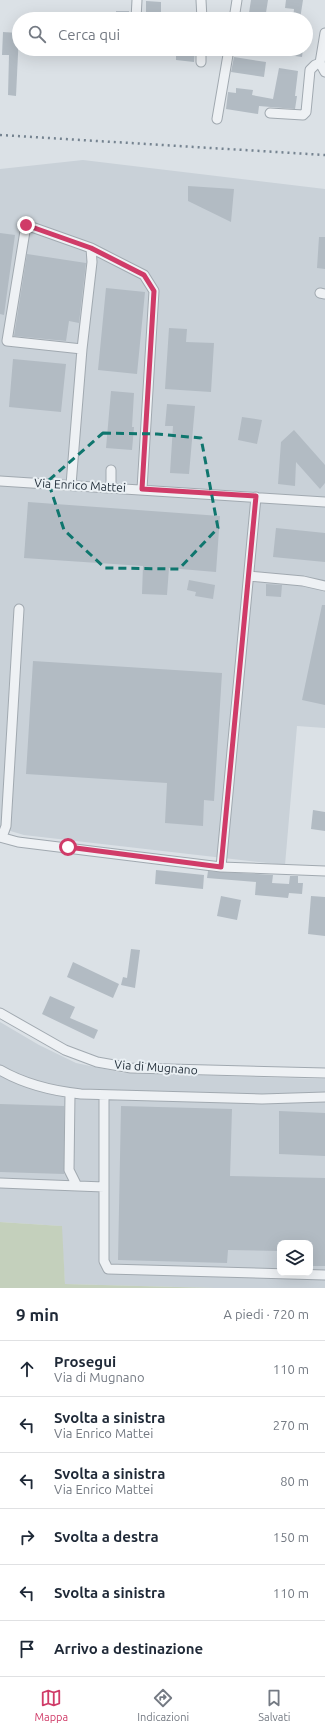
<!DOCTYPE html>
<html lang="it">
<head>
<meta charset="utf-8">
<style>
	body { margin:0; font-family:Ubuntu,sans-serif; background:#f2f2f3; color:#1f2937 }
	.controls { position:absolute; right:12px; bottom:12px; display:grid; overflow:hidden; border-radius:8px; box-shadow:0 4px 16px #0002 }
	.controls button { width:36px; height:36px; display:grid; place-items:center; padding:0; border:0; border-bottom:1px solid #e0e1e3; background:#fff; color:#1f2937; font:20px sans-serif }
	.stop { position:absolute; width:12px; height:12px; margin:-9px; border:3px solid #d03b68; border-radius:50%; background:#fff }
	.stop.end { background:#d03b68; border-color:#fff; box-shadow:0 1px 4px #0008 }
	.list { margin:0; padding:0; list-style:none }
	h2 { display:flex; justify-content:space-between; align-items:center; height:52px; margin:0; padding:0 16px; font-size:17px }
	h2 small { font-size:13px; font-weight:400; color:#747a83 }
	.list li { display:grid; grid-template-columns:26px 1fr auto; gap:12px; align-items:center; box-sizing:border-box; height:56px; padding:0 16px; border-top:1px solid #e0e1e3 }
	.list b { display:block; font-size:15px; white-space:nowrap }
	.list p { margin:0; font-size:13px; white-space:nowrap; color:#747a83 }
	.list em { font-size:13px; font-style:normal; color:#747a83 }
	.icon { flex:none; width:22px; height:22px; fill:none; stroke:currentColor; stroke-width:2; stroke-linecap:round; stroke-linejoin:round }
	.map { position:relative; flex:none; width:325px; height:1288px; overflow:hidden }
	.search { position:absolute; background:#fff; box-shadow:0 4px 16px #0002; left:12px; right:12px; top:12px; height:44px; display:flex; align-items:center; gap:10px; box-sizing:border-box; padding:0 14px; border-radius:22px; color:#747a83; font-size:15px }
	.sheet { height:388px; background:#fff }
	nav { display:flex; justify-content:space-around; align-items:center; box-sizing:border-box; height:56px; border-top:1px solid #e0e1e3; background:#fff; font-size:11px; color:#747a83 }
	nav a { display:grid; justify-items:center; gap:2px }
	nav .on { color:#d03b68 }
	.map>svg:first-child { display:block }
</style>
</head>
<body>
<div class="map">
<svg width="325" height="1288" viewBox="0 0 325 1288">
	<rect width="100%" height="100%" fill="#dbe1e6"/>
	<path fill="#c9d1d8" fill-rule="evenodd" d="M83,160l242,29v539l-28,-2 -12,139 -261,-30 -24,-7v-659z
		M0,1022l39,23 37,18 48,10 201,6v209h-110l-150,-4 -4,-58 -61,-4zM280,1243h30v30h-30z"/>
	<path fill="#c4d0bc" d="M0,1222l62,4 3,58 150,4h-215z"/>
	<path fill="#b2bbc3" d="M251,0h17l-3,19h-17z
		M286,0h17l-3,19h-7l1,-10 -9,-1z
		M146,1l15,1v16h-15z
		M116,11h13v8h-13z
		M3,32l16,1 -3,63 -8,-1 1,-40h-7z
		M176,49h19l-1,13 -18,-2z
		M275,49h28l-1,8 -28,-4z
		M234,57l32,5 -2,15 -33,-5z
		M279,68l19,3 -3,25h2l-2,13 -36,-3 -1,8 -32,-5 2,-17 8,1v-5l17,2 -1,5 21,4z
		M188,186l46,3 -3,33 -43,-21z
		M0,233l15,2 -11,80 -4,-1z
		M319,237h6v32l-8,-1z
		M27,254l59,9 -7,60 -10,-2 -3,20 -52,-5z
		M106,288l39,4 -8,82 -39,-4z
		M169,328l18,1 -1,13 28,1 -3,49 -46,-3z
		M13,359l53,5 -5,48 -52,-5z
		M111,391l23,2 -2,34h2l-2,23 -26,-2z
		M167,404l28,2 -6,68 -19,-1 3,-47h-8z
		M242,417l20,3 -5,24 -19,-4z
		M294,430l31,35v18l-5,6 -24,-27 -1,24 -17,-2 3,-42z
		M28,502l192,14 -4,56 -47,-4 -2,27 -25,-1 1,-28 -119,-8z
		M276,528l49,5v29l-52,-5z
		M189,580l26,5 -2,14 -18,-3 1,-4 -9,-2z
		M266,584l16,1 -1,12 -15,-1z
		M322,605h3v100l-23,-5z
		M33,661l189,12 -8,128 -10,-1 -1,26 -38,-3 2,-40 -141,-9z
		M313,810l12,2v19l-14,-2z
		M156,870l48,5 -1,14 -48,-5z
		M208,871l65,4 -1,8 17,1 1,-8h8v7h5l-1,11 -13,-1 -1,5 -33,-3 1,-13 -49,-4z
		M221,896l20,4 -4,20 -20,-4z
		M311,896l14,1v39l-17,-2z
		M131,949l9,1 -5,38 -14,-3 2,-8 4,1z
		M73,962l46,22 -6,14 -46,-21z
		M50,996l25,11 -5,11 28,12 -4,9 -52,-25z
		M0,1104l64,2v68l-64,-2z
		M121,1106l111,3 -2,67 95,2v88h-15v-23h-30v8l-52,-1 -1,13 -109,-3z
		M279,1111l46,2v43l-46,-2z"/>
	<g fill="none" stroke-linecap="round" stroke-linejoin="round">
		<defs>
			<path id="minor" d="M201,0l1,19
				M136,19l1,-19
				M234,19l3,-19
				M325,33l-5,30 5,9
				M201,62v-13
				M270,113l33,2 3,-3 4,-42 5,-5 5,-2
				M217,119l12,-70
				M91,248l1,14 -10,87 -75,-8 19,-116 65,23 53,27 10,16 -12,198
				M320,293l5,1
				M0,481l325,21
				M71,485l11,-136
				M111,487v-17
				M249,576l54,5 22,5
				M0,837l18,5 203,25 104,4
				M2,837l4,-11 13,-217
				M221,867l35,-370
				M0,1013l65,37 32,12 34,6 194,5
				M0,1070c26,15 52,21 81,24l181,5 63,-2
				M70,1093l-1,77 8,16
				M104,1095v166l4,8 217,6
				M0,1183l104,4"/>
		</defs>
		<use href="#minor" stroke="#a1a9b0" stroke-width="11"/>
		<use href="#minor" stroke="#eef1f4" stroke-width="9"/>
		<path stroke="#758390" stroke-width="2.5" stroke-dasharray="2 4" stroke-linecap="butt" d="M0,135l325,20"/>
	</g>
	<g fill="none" stroke-linecap="round" stroke-linejoin="round">
		<path stroke="#d03b68" stroke-width="5" d="M26,225l65,23 53,27 10,16 -12,198 114,7 -35,371 -153,-20"/>
	</g>
	<path fill="none" stroke="#0f766e" stroke-width="3" stroke-dasharray="8 5" stroke-linejoin="round" d="M103,433l54,1 44,4 17,90 -39,41 -74,-1 -41,-38 -16,-49z"/>
	<g text-anchor="middle" dominant-baseline="central" stroke-width="4" stroke-linejoin="round" paint-order="stroke">
		<g font-size="12" fill="#25313c" stroke="#eaf0f4">
			<text transform="translate(80 485) rotate(3)">Via Enrico Mattei</text>
			<text transform="translate(156 1067) rotate(4)">Via di Mugnano</text>
		</g>
	</g>
</svg>
<div class="controls">
<button><svg class="icon" aria-label="layers" viewBox="0 0 24 24"><path d="M12 4l9 5-9 5-9-5zM3 14l9 5 9-5"/></svg></button>
</div>
<div class="stop" style="left:68px;top:847px"></div>
<div class="stop end" style="left:26px;top:225px"></div>
<div class="search"><svg class="icon" aria-label="search" viewBox="0 0 24 24"><circle cx="10" cy="10" r="6"/><path d="M15 15l6 6"/></svg>Cerca qui</div>
</div>
<section class="sheet">
<h2>9 min<small>A piedi · 720 m</small></h2>
<ul class="list">
<li><svg class="icon" aria-label="ahead" viewBox="0 0 24 24"><path d="M12 20V5M6 11l6-6 6 6"/></svg><div><b>Prosegui</b><p>Via di Mugnano</p></div><em>110 m</em></li>
<li><svg class="icon" aria-label="left" viewBox="0 0 24 24"><path d="M17 20v-9H6M10 6l-5 5 5 5"/></svg><div><b>Svolta a sinistra</b><p>Via Enrico Mattei</p></div><em>270 m</em></li>
<li><svg class="icon" aria-label="left" viewBox="0 0 24 24"><path d="M17 20v-9H6M10 6l-5 5 5 5"/></svg><div><b>Svolta a sinistra</b><p>Via Enrico Mattei</p></div><em>80 m</em></li>
<li><svg class="icon" aria-label="right" viewBox="0 0 24 24"><path d="M7 20v-9h11M14 6l5 5-5 5"/></svg><div><b>Svolta a destra</b></div><em>150 m</em></li>
<li><svg class="icon" aria-label="left" viewBox="0 0 24 24"><path d="M17 20v-9H6M10 6l-5 5 5 5"/></svg><div><b>Svolta a sinistra</b></div><em>110 m</em></li>
<li><svg class="icon" aria-label="arrive" viewBox="0 0 24 24"><path d="M6 21V4h12l-3 4 3 4H6"/></svg><div><b>Arrivo a destinazione</b></div></li>
</ul>
</section>
<nav>
<a class="on"><svg class="icon" aria-label="map" viewBox="0 0 24 24"><path d="M3 6l6-2 6 2 6-2v14l-6 2-6-2-6 2zM9 4v14M15 6v14"/></svg>Mappa</a>
<a><svg class="icon" aria-label="directions" viewBox="0 0 24 24"><path d="M12 3l9 9-9 9-9-9zM9 14v-3h6M13 9l2 2-2 2"/></svg>Indicazioni</a>
<a><svg class="icon" aria-label="saved" viewBox="0 0 24 24"><path d="M7 4h10v16l-5-4-5 4z"/></svg>Salvati</a>
</nav>
</body>
</html>
